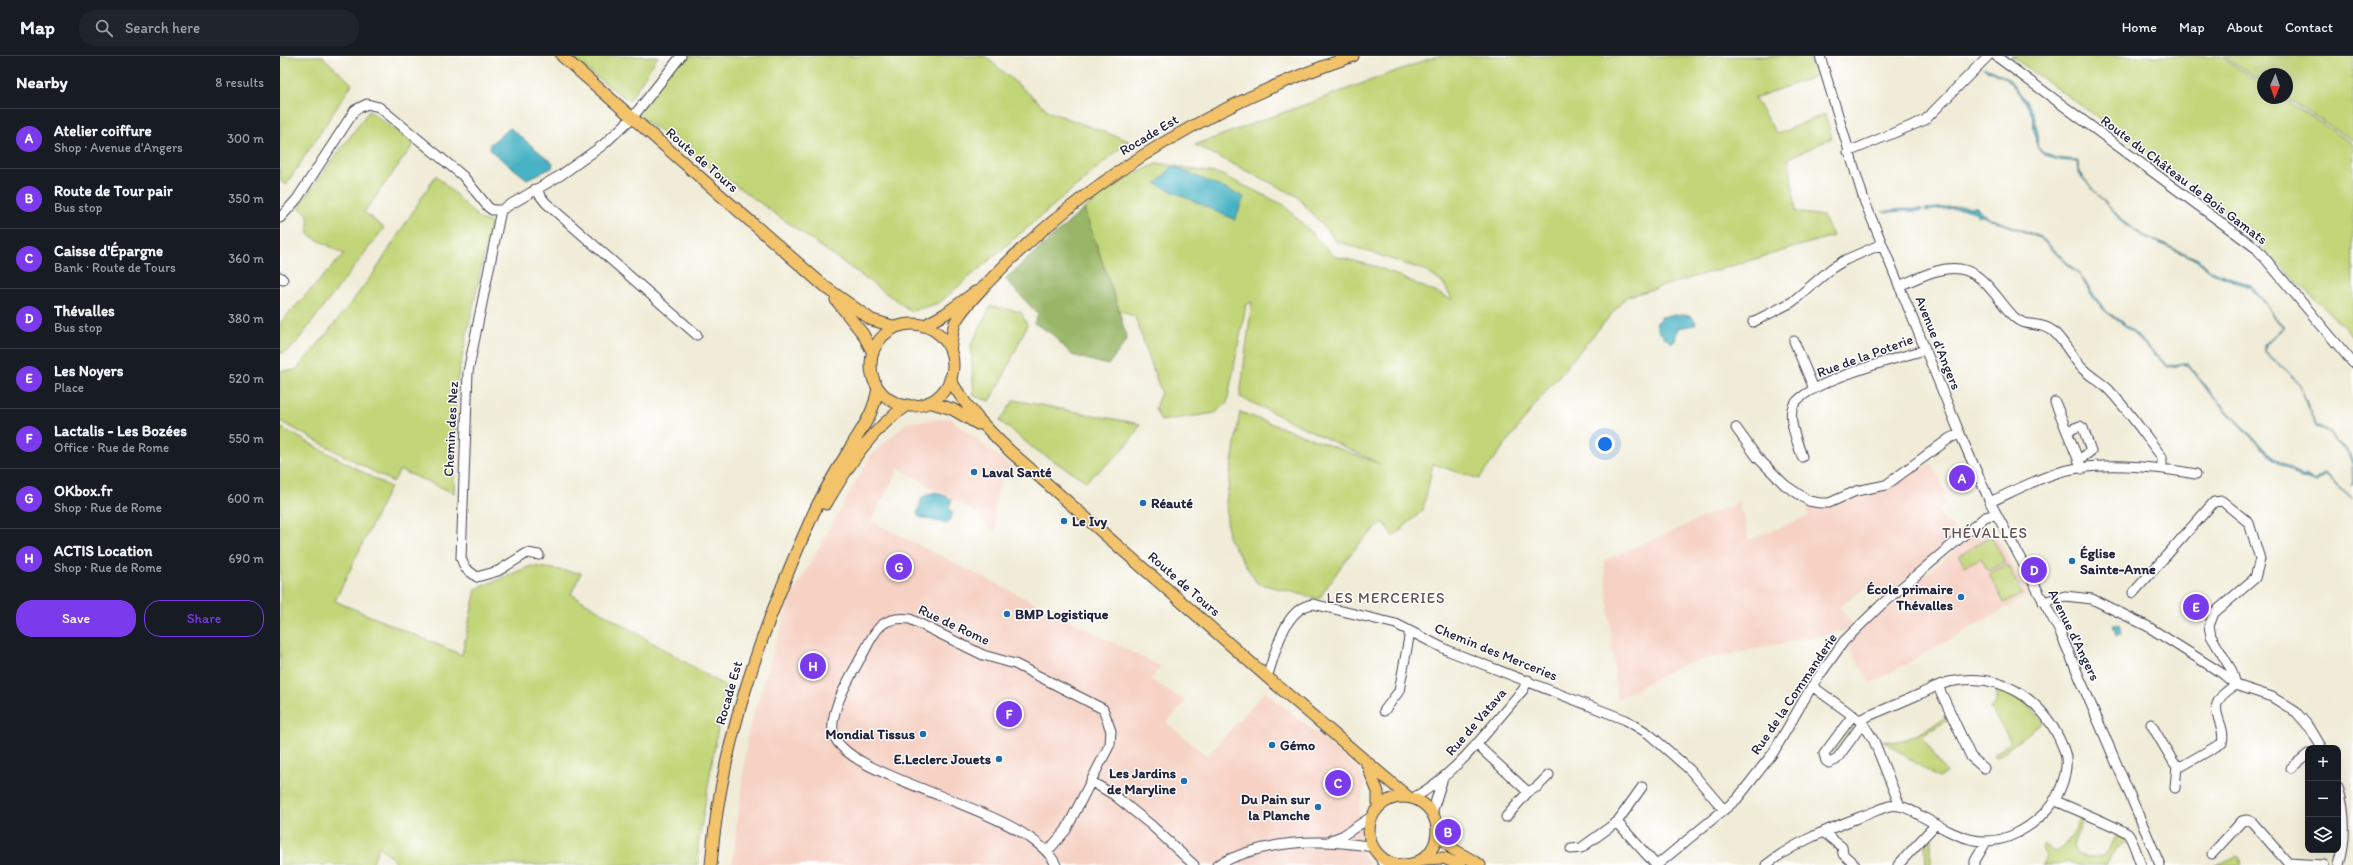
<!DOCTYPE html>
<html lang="en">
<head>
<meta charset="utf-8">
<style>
	body { margin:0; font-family:Itim,sans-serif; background:#20242c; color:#f1f3f6 }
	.controls { position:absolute; right:12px; bottom:12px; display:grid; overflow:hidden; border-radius:8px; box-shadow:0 4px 16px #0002 }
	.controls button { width:36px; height:36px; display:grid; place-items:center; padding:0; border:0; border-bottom:1px solid #363941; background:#171b24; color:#f1f3f6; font:20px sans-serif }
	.compass { position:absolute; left:1977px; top:12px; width:36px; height:36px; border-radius:50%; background:#171b24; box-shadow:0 4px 16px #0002; rotate:182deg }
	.you { position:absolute; left:1325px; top:388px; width:14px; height:14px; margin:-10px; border:3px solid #fff; border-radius:50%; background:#1a73e8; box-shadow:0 0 0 6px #1a73e833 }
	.badge { display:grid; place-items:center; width:26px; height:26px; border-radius:50%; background:#7c3aed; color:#fff; font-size:13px; font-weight:700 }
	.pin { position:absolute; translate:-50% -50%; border:2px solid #fff; box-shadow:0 1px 4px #0006 }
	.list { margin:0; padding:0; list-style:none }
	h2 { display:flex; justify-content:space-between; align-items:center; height:52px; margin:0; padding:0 16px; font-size:17px }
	h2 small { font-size:13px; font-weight:400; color:#9ea1a6 }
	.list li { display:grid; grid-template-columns:26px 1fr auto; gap:12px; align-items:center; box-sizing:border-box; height:60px; padding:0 16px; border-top:1px solid #363941 }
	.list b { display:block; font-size:15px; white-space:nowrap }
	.list p { margin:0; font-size:13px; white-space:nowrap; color:#9ea1a6 }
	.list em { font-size:13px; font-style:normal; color:#9ea1a6 }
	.actions { display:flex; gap:8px; padding:12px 16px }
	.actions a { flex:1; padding:9px 0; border:1px solid #7c3aed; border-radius:16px; text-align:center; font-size:14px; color:#7c3aed }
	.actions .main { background:#7c3aed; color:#fff }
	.icon { flex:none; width:22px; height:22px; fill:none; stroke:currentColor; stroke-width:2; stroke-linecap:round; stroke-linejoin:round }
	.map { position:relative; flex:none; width:2073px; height:809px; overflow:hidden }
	header { display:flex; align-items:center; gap:24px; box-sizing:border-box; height:56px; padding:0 20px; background:#171b24; border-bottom:1px solid #363941 }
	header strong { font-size:19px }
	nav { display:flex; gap:22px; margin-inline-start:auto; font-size:14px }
	.search { width:280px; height:36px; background:#20242c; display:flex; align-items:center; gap:10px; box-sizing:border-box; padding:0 14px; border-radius:16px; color:#9ea1a6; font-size:15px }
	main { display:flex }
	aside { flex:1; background:#171b24 }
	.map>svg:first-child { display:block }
</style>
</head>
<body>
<header>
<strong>Map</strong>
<div class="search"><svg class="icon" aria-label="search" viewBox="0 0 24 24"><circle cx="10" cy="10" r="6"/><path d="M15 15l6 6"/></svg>Search here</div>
<nav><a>Home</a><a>Map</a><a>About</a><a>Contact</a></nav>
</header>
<main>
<aside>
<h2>Nearby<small>8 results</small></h2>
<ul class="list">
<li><span class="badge">A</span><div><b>Atelier coiffure</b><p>Shop · Avenue d'Angers</p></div><em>300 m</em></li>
<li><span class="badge">B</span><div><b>Route de Tour pair</b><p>Bus stop</p></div><em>350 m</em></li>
<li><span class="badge">C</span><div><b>Caisse d'Épargne</b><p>Bank · Route de Tours</p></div><em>360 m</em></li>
<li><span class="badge">D</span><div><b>Thévalles</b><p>Bus stop</p></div><em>380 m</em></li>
<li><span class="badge">E</span><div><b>Les Noyers</b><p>Place</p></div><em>520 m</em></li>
<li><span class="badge">F</span><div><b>Lactalis - Les Bozées</b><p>Office · Rue de Rome</p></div><em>550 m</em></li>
<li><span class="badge">G</span><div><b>OKbox.fr</b><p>Shop · Rue de Rome</p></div><em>600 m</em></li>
<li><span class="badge">H</span><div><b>ACTIS Location</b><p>Shop · Rue de Rome</p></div><em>690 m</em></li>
</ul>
<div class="actions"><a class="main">Save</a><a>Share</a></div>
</aside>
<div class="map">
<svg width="2073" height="809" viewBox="0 0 2073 809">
	<rect width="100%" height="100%" fill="#fff"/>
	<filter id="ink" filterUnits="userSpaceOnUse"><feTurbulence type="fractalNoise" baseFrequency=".025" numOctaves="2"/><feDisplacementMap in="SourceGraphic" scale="8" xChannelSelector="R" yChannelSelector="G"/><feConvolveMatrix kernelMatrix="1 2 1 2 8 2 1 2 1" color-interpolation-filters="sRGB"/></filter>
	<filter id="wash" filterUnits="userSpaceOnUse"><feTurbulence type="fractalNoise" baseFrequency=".012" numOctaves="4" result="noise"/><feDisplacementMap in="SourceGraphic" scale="16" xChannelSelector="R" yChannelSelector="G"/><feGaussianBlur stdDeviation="0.9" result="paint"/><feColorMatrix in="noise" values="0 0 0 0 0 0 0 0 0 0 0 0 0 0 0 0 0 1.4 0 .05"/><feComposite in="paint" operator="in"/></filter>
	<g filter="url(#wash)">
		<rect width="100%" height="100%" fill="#f0ecd7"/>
		<path fill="#f6d2c4" d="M670,362l61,49 -10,13 -7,27 3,27 -22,-21 -76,-45 -28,53 289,145 -9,14 34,21 -18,22 40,33 58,-65 95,79 5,14 -7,31 4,39 8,11h-638l16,-133 42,-133 81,-144 36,-32z
			M1641,406l3,6 8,-4 15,30 -5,2 3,8 -7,4 7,15 7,3 2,9 -71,64 -15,-13 -28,21 12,17 -9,7 -160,33 -66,35 -13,-138 135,-59 1,10 4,1 4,27 61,-24 -3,-14 5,3 24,1 10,-9 29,-6z
			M1704,469l8,3 37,67 -159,89 -23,-41 59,-56 24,-16z"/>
		<path fill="#c2d578" stroke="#727c5a" d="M0,0h44v2l28,26 -66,101 -6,-4z
			M288,0h90l-29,45z
			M400,0h305l65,56 79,29 -190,162 -28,8 -275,-197z
			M1157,0h370l12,19 -65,23 23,36 48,-20 7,24 -43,20 7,54 27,4 10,20 -207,61 -81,95 -66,87 -46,-15 -10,46 -30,27 -9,-15c-29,21 -46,48 -65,77l-62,-16 -29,-46 -2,-35 14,-90 140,52 -140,-67 12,-95 -6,3 -19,98 -12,10 -54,8 -6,-13 6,-16 -26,-75 -16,-7 -35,-101 29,-24 45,-22 62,11 64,31 50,51 44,11 75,33 -10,-17 -19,-13 -88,-29 -39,-45 -102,-51z
			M1731,0h209l43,29v13h20l70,46v192l-144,-140z
			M1943,0h130v85l-66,-43v-24h-24v8z
			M89,55l45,33 -50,68 20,16 -92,120 -12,6v-31l64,-69 -35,-19 -1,-21 -10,-7z
			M156,119l44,44 11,4 -35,162 -2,108 -54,-23 -7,12 -113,-61v-50l16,-1 28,-33 50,-64z
			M711,250l30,6 6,13 -25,55 -12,21 -16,-5 -3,-51z
			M734,344l126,24c-11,25 -33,40 -54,57l-53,-33 -33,-27z
			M0,371l110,60 -55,114 127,54 14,-66 55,-23 50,7 -10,21 154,92 -27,159v20h-299l-20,-19 -7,19h-92z
			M1711,480l14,26 -17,9 -7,-13 -16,8 -6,-10z
			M1727,508l15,30 -18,9 -15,-29z
			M1716,633c20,5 34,17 47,33l-47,36 -3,-3 18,-13 -21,-34 6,-4z
			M1667,660l2,3 -27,17 24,37 -8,5 -56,-38c21,7 47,-12 65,-24z
			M1569,669l5,4 -20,29 -5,2 -2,-6z
			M1800,761l3,2 -10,26 3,9 11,3 17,-1 5,-7 8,-18 7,4 2,8 -9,4 -11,18h-29l-9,-4 -10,4h-15l3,-9 -5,-9 2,-3 12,8c15,-9 19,-19 25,-35z
			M1651,781v28h-5l-1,-22z
			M1958,800l4,9h-27z"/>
		<path fill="#99b668" stroke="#5e6c52" d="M804,153l35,101 8,30 -19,25 -36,-10 -20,-21 -18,-11 4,-9 -33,-35z"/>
		<path fill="#46b2c3" stroke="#346a7f" d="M1704,11l25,12 20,26 5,9 4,20 -1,12 5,6 14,6 22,2 1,12 17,21 29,30 20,13 53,23 10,10 42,16 15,17 13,19 7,5 -19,19 -1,6 34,32 17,42 14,8 5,9 9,5 6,8 3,6v25l-1,-23 -5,-11 -13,-10 -4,-8 -14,-7 -17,-44 -35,-32v-6l20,-19 -6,-4 -14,-20 -15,-15 -37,-14 -19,-15 -50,-22 -18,-11 -47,-52 -1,-12c-11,0 -26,0 -35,-8 -11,-8 -5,-34 -14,-46 -5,-8 -16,-24 -23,-29 -6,-4 -18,-6 -21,-11z
			M230,72l43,35 -1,5 -25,11 -35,-27 -3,-7z
			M893,110l71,31 -9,23 -79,-36z
			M1681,150l16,1 4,6 9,5 51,19 42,41 9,15 15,19 17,11 44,43c7,0 12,-4 20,-3l25,33 54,56 36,25 3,-2 8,6 11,-8 28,27 -28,-25 -11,8 -5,-4 -8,-1 -33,-23 -57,-60 -23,-30c-8,-1 -13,2 -20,2l-44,-42 -19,-14 -14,-16 -10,-18 -41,-39 -57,-22h-6v-3c-16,-7 -34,-4 -51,-2l-1,-2z
			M1620,153h22v2l-40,1z
			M1402,258l10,3 4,5 -1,3 -17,3 -3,13 -4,2 -12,-11 -3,-9 5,-6z
			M655,436l17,7 -3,9 4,5 -6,11 -28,-7 -2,-3 5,-17z
			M1839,567l2,11 -5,2 -3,-12z"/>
	</g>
	<g filter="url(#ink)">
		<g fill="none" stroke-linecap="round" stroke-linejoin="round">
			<defs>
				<path id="minor" d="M1540,0l44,144 96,234 30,68 70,130 100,233
					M1716,0l261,193 96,114
					M1568,96l77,-32 63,-64
					M255,133l11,14 151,132
					M221,154l-33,162 -7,186 4,10 12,9 21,-6 29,-18 12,2
					M0,162l17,-19 58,-89 12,-6 12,3 84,69 25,31 4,3h9l60,-35 42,-30 29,-27 49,-62
					M0,221l3,3
					M1619,230c19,-8 41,-20 61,-17 25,4 38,32 54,48 11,11 27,4 39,14 11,10 18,24 28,36 8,9 19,14 28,23 19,20 36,45 53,67v11
					M1473,266l39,-20 40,-34 13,-8 37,-16
					M1514,285l20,48
					M1775,346l27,67
					M1456,372l21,29 28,28 24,16 11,2h9l27,-12 30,-6 64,-47 10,-4
					M1787,375l13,-5 3,2 8,23 -12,9
					M1522,401c-4,-14 -13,-33 -10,-48 6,-25 108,-52 133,-59
					M1710,446c22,-10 44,-22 67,-29 38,-13 100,-6 139,1
					M1853,537l81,-91 8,-1 27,22 11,36 -5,19 -41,35 -5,13 2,10 21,35 4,14
					M1763,546l22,-6 27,3 55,27 76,48 13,11 36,12 24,15 14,16 12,20
					M987,621c9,-25 17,-69 46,-73l83,20 53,27 177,69 23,14 41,36 34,40
					M1532,630l51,37 11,18 26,65
					M1658,630l33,71 13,11
					M1104,655l15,-20 11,-59
					M1573,659l-29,39 2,7 3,2 7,-3 27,-37
					M1871,668l23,39 3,2 5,1 40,-23c6,-23 -24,-36 14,-58
					M1196,688l52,48
					M2011,712l17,-14
					M812,726l22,13 37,30 43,40
					M2058,731c8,25 8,53 1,78
					M1895,732l2,-23
					M1133,742c45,-24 76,-70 110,-108l5,-10
					M1774,744c10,5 71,30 74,34 6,8 9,21 13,31
					M1152,757l10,-32
					M1226,761l22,-25 9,-5 12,-12
					M1337,766l39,43
					M1543,776l19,15 1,7 12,11
					M1051,784l11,-4 29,-19
					M1291,793l10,-1 36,-26 25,-35
					M768,795l18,-21 44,-86 1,-13 -8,-22 -88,-45 -32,-9 -73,-36c-27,-3 -34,9 -45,31 -11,21 -35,57 -32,81 6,49 195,75 223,134
					M1932,798l30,-33 5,-1 5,2 36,41 36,2
					M1099,800l5,9
					M937,809c48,-25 103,-27 156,-18
					M1377,809l80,-66 36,-46 39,-67 32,-45 38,-37 103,-87 11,-3
					M1486,809c28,-22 60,-35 94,-48 9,-3 20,-8 29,-11 13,-2 22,4 32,10 32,18 60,36 96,17 14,-7 31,-21 39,-35 7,-13 14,-34 8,-48 -19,-51 -62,-79 -115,-68 -10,2 -20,8 -29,12 -20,9 -40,17 -61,26
					M1618,809l38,-41
					M1695,809v-4l11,-19"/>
				<path id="major" d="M282,0l262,230 48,34 24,7
					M556,244l27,34 10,19
					M591 309a41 41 0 1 1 82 0a41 41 0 1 1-82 0Z
					M643,270l22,-12 30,-22
					M670,294c2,-8 2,-19 5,-27 5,-12 34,-42 45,-53 97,-98 222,-170 353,-214
					M670,323c16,29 37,50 61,73l256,225 141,120
					M649,346l23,7 26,15
					M546,448c22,-37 44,-75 82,-99
					M1086,706l12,30v15
					M1089 775a34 34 0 1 1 68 0a34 34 0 1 1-68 0Z
					M1157,777l16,16 27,16
					M1143,803l21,-1 16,7
					M431,809c9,-120 50,-234 99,-344 10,-24 25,-48 39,-71 14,-24 24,-34 29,-62"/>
			</defs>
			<use href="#minor" stroke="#414052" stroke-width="11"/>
			<use href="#major" stroke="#414052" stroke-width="13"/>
			<use href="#minor" stroke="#fff" stroke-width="9"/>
			<use href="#major" stroke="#f2c36a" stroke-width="11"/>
		</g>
	</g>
	<g fill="#1f6fb2" stroke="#fff" stroke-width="1.5">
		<circle cx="694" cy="416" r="4"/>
		<circle cx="863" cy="447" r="4"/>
		<circle cx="784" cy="465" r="4"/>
		<circle cx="1792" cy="505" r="4"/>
		<circle cx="1681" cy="541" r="4"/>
		<circle cx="727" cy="558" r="4"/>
		<circle cx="643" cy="678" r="4"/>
		<circle cx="992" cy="689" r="4"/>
		<circle cx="719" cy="703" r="4"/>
		<circle cx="904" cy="725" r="4"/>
		<circle cx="1038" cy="751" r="4"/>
	</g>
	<g text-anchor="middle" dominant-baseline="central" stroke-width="3" stroke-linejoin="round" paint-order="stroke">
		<g font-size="14" fill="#22223b" stroke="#fff">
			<text transform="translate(869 79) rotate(-31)">Rocade Est</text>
			<text transform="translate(422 104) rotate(41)">Route de Tours</text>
			<text transform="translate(1904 124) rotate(37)">Route du Château de Bois Gamats</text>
			<text transform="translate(1658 287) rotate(68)">Avenue d'Angers</text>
			<text transform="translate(1585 300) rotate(-20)">Rue de la Poterie</text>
			<text transform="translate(171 373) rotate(-87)">Chemin des Nez</text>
			<text transform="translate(904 528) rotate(41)">Route de Tours</text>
			<text transform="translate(674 569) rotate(25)">Rue de Rome</text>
			<text transform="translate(1794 579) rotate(64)">Avenue d'Angers</text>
			<text transform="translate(1216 596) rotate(22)">Chemin des Merceries</text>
			<text transform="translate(449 637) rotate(-74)">Rocade Est</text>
			<text transform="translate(1514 638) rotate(-56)">Rue de la Commanderie</text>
			<text transform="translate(1196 666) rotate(-49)">Rue de Vatava</text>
		</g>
		<g font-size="14" font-weight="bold" fill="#22223b" stroke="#fff" text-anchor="start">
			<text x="702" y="416">Laval Santé</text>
			<text x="871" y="447">Réauté</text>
			<text x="792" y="465">Le Ivy</text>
			<text x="1800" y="497">Église<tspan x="1800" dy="16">Sainte-Anne</tspan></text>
			<text x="1673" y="533" text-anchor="end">École primaire<tspan x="1673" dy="16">Thévalles</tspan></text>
			<text x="735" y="558">BMP Logistique</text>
			<text x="635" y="678" text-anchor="end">Mondial Tissus</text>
			<text x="1000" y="689">Gémo</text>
			<text x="711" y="703" text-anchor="end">E.Leclerc Jouets</text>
			<text x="896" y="717" text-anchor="end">Les Jardins<tspan x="896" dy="16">de Maryline</tspan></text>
			<text x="1030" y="743" text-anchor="end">Du Pain sur<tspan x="1030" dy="16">la Planche</tspan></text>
		</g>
		<g font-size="15" letter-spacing="1" fill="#625151" stroke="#fff">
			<text x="1705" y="477">THÉVALLES</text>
			<text x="1106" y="542">LES MERCERIES</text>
		</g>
	</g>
</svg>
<div class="controls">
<button>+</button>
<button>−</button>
<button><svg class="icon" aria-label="layers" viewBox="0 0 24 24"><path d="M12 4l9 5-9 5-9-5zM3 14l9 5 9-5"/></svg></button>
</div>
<svg class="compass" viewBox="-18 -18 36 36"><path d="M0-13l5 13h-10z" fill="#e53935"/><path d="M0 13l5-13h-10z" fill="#9ea1a6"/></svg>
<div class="you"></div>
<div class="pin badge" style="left:1682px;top:422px">A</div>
<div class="pin badge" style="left:1168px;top:776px">B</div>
<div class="pin badge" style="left:1058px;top:727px">C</div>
<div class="pin badge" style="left:1754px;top:514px">D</div>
<div class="pin badge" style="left:1916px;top:551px">E</div>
<div class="pin badge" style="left:729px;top:658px">F</div>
<div class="pin badge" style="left:619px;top:511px">G</div>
<div class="pin badge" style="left:533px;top:610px">H</div>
</div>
</main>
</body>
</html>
